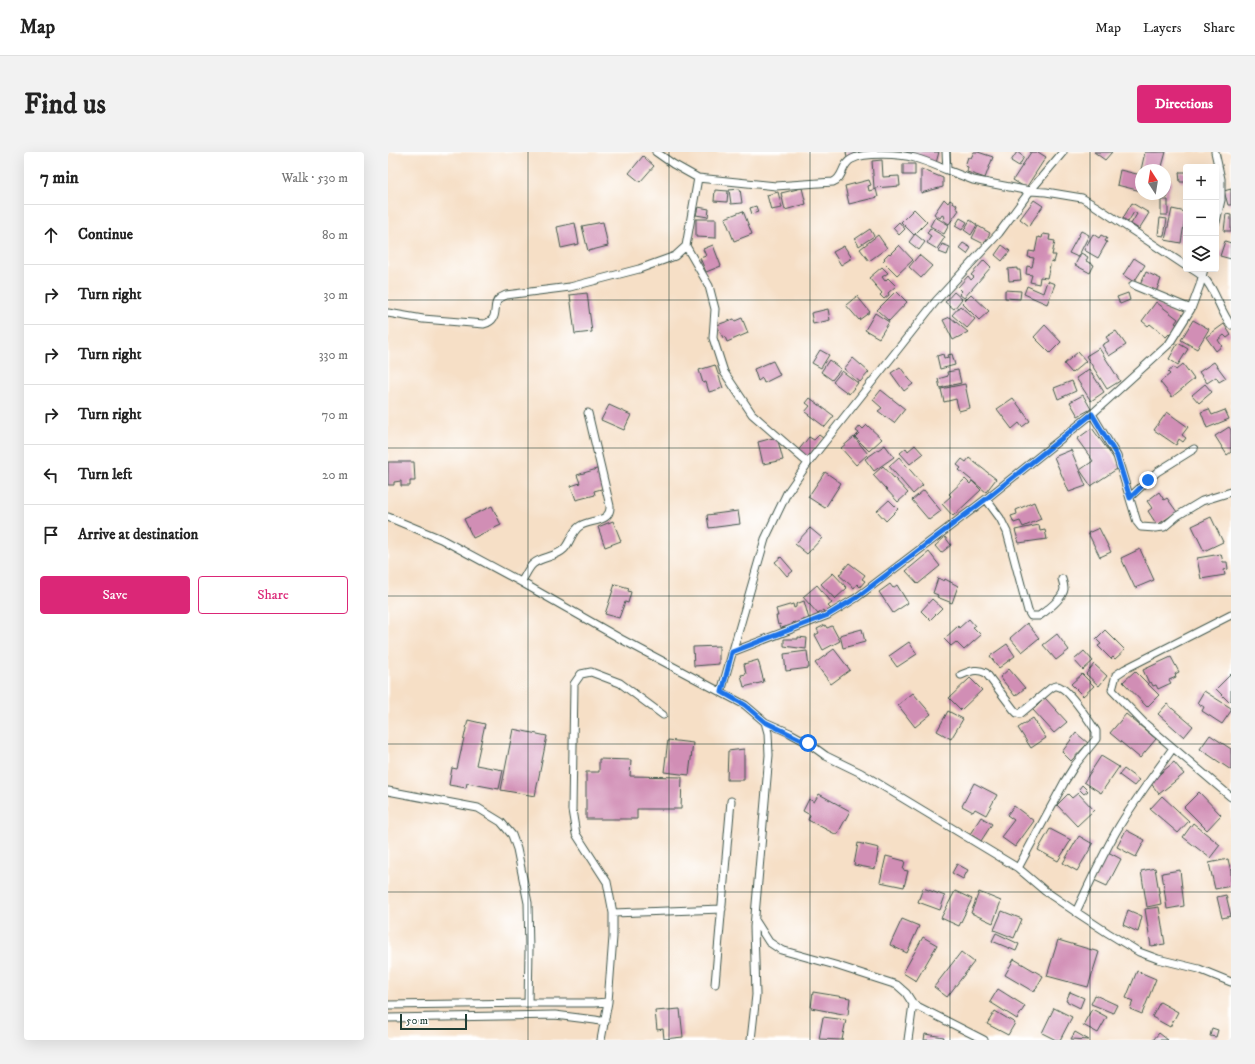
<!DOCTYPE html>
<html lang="en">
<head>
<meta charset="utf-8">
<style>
	body { margin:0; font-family:"IM FELL DW Pica",serif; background:#f2f2f2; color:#222 }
	.controls { position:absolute; right:12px; top:12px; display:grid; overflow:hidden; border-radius:4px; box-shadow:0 4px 16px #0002 }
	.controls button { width:36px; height:36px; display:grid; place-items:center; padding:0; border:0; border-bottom:1px solid #e0e0e0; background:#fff; color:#222; font:20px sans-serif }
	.compass { position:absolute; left:747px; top:12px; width:36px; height:36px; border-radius:50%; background:#fff; box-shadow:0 4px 16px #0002; rotate:348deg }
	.scale { position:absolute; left:12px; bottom:10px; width:67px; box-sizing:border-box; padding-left:4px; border:2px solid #1f3d34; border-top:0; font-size:11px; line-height:14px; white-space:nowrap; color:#1f3d34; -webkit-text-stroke:3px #fff; paint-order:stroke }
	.stop { position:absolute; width:12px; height:12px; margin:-9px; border:3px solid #1a73e8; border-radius:50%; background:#fff }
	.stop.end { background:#1a73e8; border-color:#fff; box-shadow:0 1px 4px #0008 }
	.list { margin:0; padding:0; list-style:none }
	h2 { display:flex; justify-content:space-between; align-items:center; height:52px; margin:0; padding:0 16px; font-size:17px }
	h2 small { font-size:13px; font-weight:400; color:#767676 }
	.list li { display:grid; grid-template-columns:26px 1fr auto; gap:12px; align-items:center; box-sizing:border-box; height:60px; padding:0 16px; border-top:1px solid #e0e0e0 }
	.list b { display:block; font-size:15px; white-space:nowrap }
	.list em { font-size:13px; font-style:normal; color:#767676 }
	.actions { display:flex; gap:8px; padding:12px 16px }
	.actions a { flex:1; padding:9px 0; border:1px solid #db2777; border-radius:4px; text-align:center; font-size:14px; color:#db2777 }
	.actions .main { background:#db2777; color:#fff }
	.icon { flex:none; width:22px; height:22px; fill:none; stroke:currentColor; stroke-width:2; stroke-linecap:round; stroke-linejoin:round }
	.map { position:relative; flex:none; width:843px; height:888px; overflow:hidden; border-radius:4px }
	header { display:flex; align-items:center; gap:24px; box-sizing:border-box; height:56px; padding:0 20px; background:#fff; border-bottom:1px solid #e0e0e0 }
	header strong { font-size:19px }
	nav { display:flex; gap:22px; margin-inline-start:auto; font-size:14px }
	.intro { display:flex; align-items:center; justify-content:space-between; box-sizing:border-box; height:96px; padding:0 24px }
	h1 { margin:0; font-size:28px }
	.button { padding:10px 18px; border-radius:4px; background:#db2777; color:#fff; font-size:14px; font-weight:700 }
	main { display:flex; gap:24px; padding:0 24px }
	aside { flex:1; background:#fff; border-radius:4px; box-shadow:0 4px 16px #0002 }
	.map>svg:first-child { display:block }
</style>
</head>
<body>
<header>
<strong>Map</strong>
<nav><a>Map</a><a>Layers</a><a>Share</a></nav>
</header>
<div class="intro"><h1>Find us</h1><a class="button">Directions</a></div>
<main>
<aside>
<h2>7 min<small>Walk · 530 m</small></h2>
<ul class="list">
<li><svg class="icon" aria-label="ahead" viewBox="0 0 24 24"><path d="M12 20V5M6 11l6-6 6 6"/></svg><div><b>Continue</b></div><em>80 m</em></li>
<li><svg class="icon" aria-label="right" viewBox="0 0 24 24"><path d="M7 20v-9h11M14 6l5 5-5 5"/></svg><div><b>Turn right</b></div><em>30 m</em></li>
<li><svg class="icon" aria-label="right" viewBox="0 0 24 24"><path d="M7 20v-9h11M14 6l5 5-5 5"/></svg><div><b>Turn right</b></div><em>330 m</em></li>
<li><svg class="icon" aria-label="right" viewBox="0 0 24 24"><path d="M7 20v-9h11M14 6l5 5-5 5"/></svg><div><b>Turn right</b></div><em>70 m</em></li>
<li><svg class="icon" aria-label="left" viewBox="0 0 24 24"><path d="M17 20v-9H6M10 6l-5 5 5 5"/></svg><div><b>Turn left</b></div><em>20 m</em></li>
<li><svg class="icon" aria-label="arrive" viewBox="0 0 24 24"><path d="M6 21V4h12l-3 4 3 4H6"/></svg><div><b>Arrive at destination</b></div></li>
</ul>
<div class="actions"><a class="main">Save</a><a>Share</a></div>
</aside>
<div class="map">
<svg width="843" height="888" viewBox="0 0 843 888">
	<rect width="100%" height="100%" fill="#fff"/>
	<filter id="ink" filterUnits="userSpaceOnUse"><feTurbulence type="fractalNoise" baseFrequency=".025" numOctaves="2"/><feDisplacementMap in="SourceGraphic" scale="8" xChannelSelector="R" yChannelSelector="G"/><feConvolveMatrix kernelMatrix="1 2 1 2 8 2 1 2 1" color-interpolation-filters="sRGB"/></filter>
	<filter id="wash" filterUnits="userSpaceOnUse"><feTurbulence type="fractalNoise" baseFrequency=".012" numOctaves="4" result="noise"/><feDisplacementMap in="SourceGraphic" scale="16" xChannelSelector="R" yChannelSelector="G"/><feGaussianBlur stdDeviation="0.9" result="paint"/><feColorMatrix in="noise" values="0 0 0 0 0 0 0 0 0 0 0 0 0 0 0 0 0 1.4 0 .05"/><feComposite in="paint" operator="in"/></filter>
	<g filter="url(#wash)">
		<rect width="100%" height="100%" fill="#f6dfc6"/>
		<g id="blocks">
			<path fill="#d18eb5" d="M458,0h17l1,2 -17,4z
				M518,0h33l-3,11 -31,-9z
				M586,0h4l15,5 -8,21 -18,-6 1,-5 -3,-1 3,-9 3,1z
				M629,0l7,5 -5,9 -8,-5z
				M643,0h7l8,5 -20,31 -13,-8z
				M706,0h18l-7,8z
				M757,0h21l-5,18h-20z
				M255,4l11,10 -14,16 -11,-9z
				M494,8l1,17 16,-1 1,10 -26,2 -2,-27z
				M515,12h12v11h-12z
				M533,17l22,9v9l-22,6z
				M732,18l21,5v16l-24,-6z
				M791,20h7v10h-6z
				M778,27l6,2 -5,17 -6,-2v-2h4z
				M481,28l2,5 -3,1 1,5 7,-2 2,8 -29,7 -4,-18z
				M414,36l4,16 -21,6 -4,-17z
				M352,37l2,14 -11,1 -2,-14z
				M843,37v16h-3l-4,-14z
				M327,38l13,1 -1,11 -13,-1z
				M390,40l4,16 -11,2 -4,-15z
				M556,47l4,4 2,-3 7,5 -1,3 3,2 -10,14 -6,-4 2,-3 -3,-2 -2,3 -6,-4z
				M646,48l9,6 -14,20 -9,-7z
				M773,48h7v15h-7z
				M744,51l17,10 -10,16 -8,-5 6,-10 -3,-2 -6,10 -5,-4z
				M368,54l2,6 -6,2 -2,-6z
				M310,55l11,2 -1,8 -12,-2z
				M526,57l13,13 -13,13 -13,-13z
				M784,57l14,3 -5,31 -16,-3z
				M355,59l9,23 -18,7 -9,-23z
				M838,62l5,1v16h-7z
				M547,65l14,8 -5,9 -14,-8z
				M572,66l7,4 -5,8 -7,-4z
				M772,66l7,1 -3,17 -6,-1z
				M308,67h20v19l-20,-1z
				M582,68l7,5 -6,10 -7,-5z
				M215,70l5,24 -20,5 -6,-25z
				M511,70l6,7 -6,6 -6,-7z
				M187,71l4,21 -18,4 -4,-21z
				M590,74l12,7 -6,11 -12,-6z
				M542,76l15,9 -8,12 -10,-6 4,-7 -4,-3z
				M482,77l4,7 -15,10 -4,-7z
				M693,79l8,4 -11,22 -9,-4z
				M527,82l10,8 -6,8 -10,-8z
				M655,82l7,1 -1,5 6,1 -3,14h4l-2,7 -3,-1 -4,17 -7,-1 -1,7 -9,-2 2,-7 -6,-1 1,-8 5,1 2,-9 -6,-1 1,-6 6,1 3,-15 4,1z
				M705,82l6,4 2,-3 6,3 -2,3 2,1 -9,16 -14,-8z
				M490,83l9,13 -18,13 -9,-12z
				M837,89l6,2v16l-11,-3z
				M575,91l8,5 -4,6 -8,-6z
				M554,92l8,3 -3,8 -8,-3z
				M325,93l8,21 -15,6 -6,-14 6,-2 -3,-7z
				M511,93l14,15 -16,15 -14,-14 2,-2 -1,-1 5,-5 1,1z
				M614,93l8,6 -8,10 -7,-6z
				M456,94l8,12 -11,7 -8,-13z
				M693,101l7,4 -2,4 8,4 -4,8 -15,-8z
				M531,103l13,11 -11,12 -12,-11z
				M746,106l11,7 -11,17 -11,-7z
				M596,108l7,7 -27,31 -5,-4 3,-3 -4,-4 10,-11 3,4 3,-3 -3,-2z
				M494,115l6,6 -6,4 3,4 3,-3 8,8 -8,7 1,2 -5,4 -4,-4 2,-2 -13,-15z
				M629,116v2h3l1,10 -12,1 -1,-12z
				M758,120l15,7 -5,13 -16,-7z
				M659,129l8,3 -8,20 -23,-10 3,-8 16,7z
				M617,138l16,1 -1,8 -15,-1z
				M508,139l11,11 -18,19 -12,-11z
				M566,140l8,7 -8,10 -9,-7z
				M199,141l5,39 -17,2 -5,-39z
				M740,141l2,7 -10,4 -3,-7z
				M583,142l18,17 -10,9 -17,-17z
				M469,144l13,16 -11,8 -13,-15z
				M768,150l22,17 -3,4 3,2 -8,10 -1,-1 -3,3 -16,-13 -2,2 -6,-5z
				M572,154l15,13 -8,9 -15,-13z
				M440,157l2,11 -17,4 -2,-11z
				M487,161l14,9 -10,16 -14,-8z
				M562,165l18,15 -15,8 -10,-20z
				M354,166l6,15 -21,9 -2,-5 -2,1 -6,-13 17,-6 1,2z
				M805,168l16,9 -12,20 -16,-9z
				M836,172l7,11 -4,3 -3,-3 -6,5 4,6 -6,5 -10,-14z
				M657,173l16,17 -11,11 -16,-16z
				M728,179l10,14 -17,11 -7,-11 7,-4 -3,-4z
				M790,191l10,6 -10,16 -9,-6z
				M711,196l21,33 -13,8 -21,-33z
				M432,198l9,5 -8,13 -9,-5z
				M690,200l8,9 -14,12 -8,-9z
				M555,202l1,4 5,-1 -1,-2 4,-1 3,11 -15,4 -3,-13z
				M465,206l16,14 -9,10 -16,-13z
				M441,208l12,9 -9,11 -11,-8z
				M385,209l7,14 -16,8 -2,-5 -4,3 -4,-12z
				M826,210l12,16 -7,4 -3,-5 -9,6 -8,-11z
				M795,212l11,15 -22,18 -12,-15 10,-8 -2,-2 6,-5 2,3z
				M327,213l8,23 -14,4 -3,-10 -3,1 -4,-13z
				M512,215l13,17 -9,7 -13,-18z
				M701,217l15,23 -13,9 -15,-23z
				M570,218l3,13 -21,5 -2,-9 10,-3 -1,-4z
				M454,219l16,12 -9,11 -16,-12z
				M684,229l4,10 -18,8 -4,-11z
				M577,232l5,24 -11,3 -3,-12 -12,3 -3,-13z
				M817,232l7,8 -13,11 -7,-8z
				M493,238l24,19 -11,14 -16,-12 4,-3 -9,-8z
				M695,243l8,14 -13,7 -8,-14z
				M422,246l24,18 -9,11 -20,-15 5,-6 -4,-3z
				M625,246l17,23 -8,6 -3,-4 -7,6 -15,-20z
				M221,253l22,10 -7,15 -23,-10z
				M821,257l3,6 13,-5 4,9 -22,9 -6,-16z
				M779,260l21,15 -6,8 4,3 -3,4 -4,-3 -3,6 -22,-15z
				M479,273l15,14 -13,12 -14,-14 4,-4 -3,-2 4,-5 3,3z
				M841,275l2,3v22l-4,3 -12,-19z
				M704,276l28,39 -29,19 -11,-16 13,-9 -16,-22z
				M431,283l4,3 -17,21 -9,-7 12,-15 5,3z
				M389,285l6,23 -20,4 -5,-22z
				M466,285l14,17 -12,11 -15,-17z
				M497,293l9,12 -20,14 -9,-12z
				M527,293l8,9 -13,10 -10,-11 6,-5 2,3z
				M683,298l15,36 -17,6 -15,-35z
				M511,305l24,28 -10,9 -24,-28z
				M581,306l27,21 -10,13 -27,-22 2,-2 -4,-3 5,-6 4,3z
				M0,310h26l1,19h-5v5h-9v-5l-7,1v3h-6z
				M495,314l25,27 -10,9 -25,-27z
				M212,316l5,20 -11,3 1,4 -19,5 -5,-14 9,-3 -3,-8z
				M437,320l16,11 -16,25 -17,-11z
				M577,327l5,5 2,-3 9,9 -28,26 -11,-12 9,-8 -2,-2z
				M536,338l17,21 -12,9 -17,-20z
				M771,340l5,8 3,-2 10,14 -20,13 -9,-14 4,-3 -5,-7z
				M501,348l9,9 -12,12 -9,-10z
				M646,350l7,17 -18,8 -3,-6 -6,2 -3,-7 6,-2 -1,-4z
				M104,354l9,19 -28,13 -9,-19z
				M350,359l2,13 -31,4 -2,-13z
				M823,365l12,25 -19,9 -12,-25z
				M225,369l8,20 -16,6 -7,-20z
				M651,373l1,6 5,-1 2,9 -28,4 -4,-13z
				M422,376l12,10 -15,16 -12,-10z
				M711,376l12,24 -11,5 -12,-24z
				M557,385l6,8 -10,8 -6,-7z
				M752,397l14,31 -19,8 -14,-30z
				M541,400l11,14 -22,18 -12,-13z
				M833,402l2,8h4l1,7 -4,1 1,5 -24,4 -4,-21z
				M393,405l12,14 -6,5 -12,-14z
				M461,411l16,12 -3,4 3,2 -5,6 -3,-3 -3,4 -15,-13z
				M445,421l14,15 -12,11 -14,-15z
				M550,426l6,3 1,-2 13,7 -6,17 -15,-6 1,-2 -5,-2z
				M227,432l14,4 -1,3 3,1 -3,11 -3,-1 -6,16 -14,-4z
				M502,432l3,4 4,-3 11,18 -15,10 -14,-21z
				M429,433l15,18 -4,3 3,3 -6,5 -2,-4 -5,4 -15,-17z
				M544,447l10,9 -12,12 -9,-9z
				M416,449l5,18 -6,1 1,4 -8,1 -1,-3 -3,1 1,2 -12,3 -1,-4 -2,1 -2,-9h2l-2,-7 17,-5 1,4 2,-1v-3z
				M581,467l6,7 -2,1 8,8 -17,15 -8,-8 -5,4 -7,-7 14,-13 1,2z
				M639,471l12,15 -17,14 -12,-14z
				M437,473l2,3 5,-2 8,15 -17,9 -8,-15 4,-2 -2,-4z
				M474,477l3,13 -22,6 -3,-13z
				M717,478l20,20 -10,9 -2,-2 -2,2 -13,-13 3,-2 -5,-5z
				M669,482l12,16 -13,10 -13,-15z
				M410,485l9,1 -1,11 -22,-3v-7h14z
				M521,490l8,12 -20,13 -8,-11z
				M619,492l8,12 -16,12 -9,-12z
				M331,494v18l-25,2 -1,-19z
				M446,497l16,21 -19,14 -16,-21z
				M419,499l2,17 -23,3 -2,-17z
				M696,499l9,10 -10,9 -9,-10z
				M783,505l8,15 -4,2 1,3 -7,3 2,3 -13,6 -2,-4 -3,1 -2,-4 -2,1 -6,-13z
				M370,508l6,22 -20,5 -3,-12 5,-1 -2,-10z
				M706,512l13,12 -8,10 -13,-12z
				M621,517l16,19 -10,8 -15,-19z
				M747,519l24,24 -12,12 -24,-25z
				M694,522l12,12 -11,10 -12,-12z
				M843,522v26l-2,2 -13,-13z
				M582,526l12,12 -21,20 -12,-12z
				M816,539l27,17v3l-9,13 -20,-13 2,-4 -7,-4z
				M525,541l18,21 -16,13 -17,-22z
				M657,546l22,24 -13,11 -21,-23z
				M779,552l26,22 -9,11 -26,-23z
				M560,559l15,8 -12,20 -14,-8z
				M738,562l30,25 -16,19 -30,-25z
				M645,566l13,20 -15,10 -13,-20z
				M80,568l17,4 -9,41 27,5 -4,19 -32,-6 -1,5 -17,-3 3,-17 5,1z
				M125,577l34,7 -12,60 -34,-6z
				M688,581l12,10 -17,18 -9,-9z
				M822,583l21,14v21l-31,-21z
				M280,588l25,3 -4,32 -25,-3z
				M356,597v31h-17l1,-29z
				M713,604l18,11 -18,26 -17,-11z
				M211,607l32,1 -1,16 52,1 -1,32h-44v10h-51v-47h13z
				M786,610l10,12 -25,20 -9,-12z
				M736,617l15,11 -5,6 -15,-11z
				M586,631l23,12 -11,20 -11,-6 -2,3 -11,-6z
				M694,633l6,6 -4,3 -5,-5z
				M811,640l22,23 -14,15 -23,-23z
				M690,641l16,17 -17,16 -20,-21 11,-11 4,4z
				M431,642l31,17 -13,24 -29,-15 2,-5 -7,-4 6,-12 5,3z
				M774,644l27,25 -11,12 -28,-24z
				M626,654l20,15 -19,26 -14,-10 13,-17 -7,-5z
				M593,665l11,7 -11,17 -11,-7z
				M805,671l27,22 -10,13 -27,-21z
				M662,677l21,11 -13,21 -20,-11z
				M738,678l19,10 -9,17 -19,-10z
				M691,684l14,8 -16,27 -14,-8z
				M470,691l21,5 -4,21 -21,-4z
				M720,700l13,7 -14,27 -13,-6z
				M498,704l19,5 -2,9 5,1 -4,16 -24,-5z
				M840,707l3,13v14l-16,3 -6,-26z
				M569,712l11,6 -5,9 -11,-6z
				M767,716l6,36 -14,3 -6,-36z
				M792,718l4,36 -17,3 -5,-36z
				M535,736l22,8 -5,14 -22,-8z
				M567,739l17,8 -13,27 -18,-8z
				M591,740l22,9 -8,22 -22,-10z
				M838,743l5,21 -9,2 -5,-21z
				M771,755l6,37 -14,2 -6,-37z
				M740,758l14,6 -4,16 -15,-7z
				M614,759l20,8 -8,19 -20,-8z
				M514,767l17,7 -12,27 -17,-8z
				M608,781l23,11 -3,7 -24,-10z
				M535,785l14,8 -21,36 -13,-8z
				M670,788l41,12 -11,35 -41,-11z
				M573,800l13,10 -27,35 -13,-10z
				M626,807l29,17 -9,16 -29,-17z
				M749,819l19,8 -14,35 -12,-5 3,-8 -7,-3z
				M610,837l27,17 -8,13 -27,-17z
				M425,840l37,6 -2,17 -37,-7z
				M682,840l14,6 -4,10 -14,-7z
				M707,843l22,10 -4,8 -22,-9z
				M772,850l18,10 -8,15 -18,-10z
				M666,856l18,9 -12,23h-4l-14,-7z
				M292,857l3,28 -19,2 -1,-10 -6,1 -2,-19z
				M704,857l15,8 -9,16 -15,-8z
				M607,859l20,12 -7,12 -21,-11z
				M435,865l23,3 -4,20 -23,-1z
				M824,876l6,2 -2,7 -6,-1z
				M687,880l14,8 -18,-1z
				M771,881l9,7h-15z
				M537,882l19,3 -1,3h-19z"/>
		</g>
	</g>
	<g filter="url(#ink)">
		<use href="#blocks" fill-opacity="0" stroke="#3f554a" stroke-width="1"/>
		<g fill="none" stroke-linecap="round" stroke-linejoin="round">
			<defs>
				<path id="street" d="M268,0l17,12 25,14
					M558,0l1,18 26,10 57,11 16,1 36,6 15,9 89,59
					M827,0l6,27v21l-5,22
					M298,94l23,40 6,23 -2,29 11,34 28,42 56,49
					M804,117c3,2 7,4 10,7 14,13 17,34 29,49
					M745,133l58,24
					M0,161l35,6 61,5c18,-5 6,-19 16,-26 2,-1 4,-2 6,-3l64,-8 69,-18 36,-13 11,-10 12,-68 78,8 57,-4c11,-4 8,-18 19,-23 14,-7 48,-5 63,-1 11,3 22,8 32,12
					M704,262l25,42 20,66 4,5 14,1 9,-1 13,-11 25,-15 29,-9
					M742,345l27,-25 37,-23
					M598,347l14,19 7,14 21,79 3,5h8c7,-5 24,-18 25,-27 0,-2 -1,-7 -2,-10
					M0,365l53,22 80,43 100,57 124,66 20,17 3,11 1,22 -15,172 2,68 -5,45
					M133,430c4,-5 7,-14 12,-18 9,-8 22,-6 31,-15 6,-6 8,-18 16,-23 11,-7 31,-3 30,-20l-22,-93
					M843,463l-106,54 -9,6 -4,15 32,33 87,74
					M344,500l96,-37 28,-17 130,-99 106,-85 77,-70 22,-35 9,-24 4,-16
					M573,523c10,-4 16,-7 25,-2l28,37 3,3 3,1 31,-26c3,-2 5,-3 9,-1 9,3 30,35 36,44v8l-21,26 -10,16 -47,87
					M333,540l44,-153 22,-46 21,-30 128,-162 63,-68 31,-42 33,-39
					M377,570l25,11 18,10 18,13 35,17 157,95 27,23 31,21 32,21 31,19 19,7 41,10 32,13
					M0,639l90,17 23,14 11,13 5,14 11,54 1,47 -1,53
					M688,760c13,-28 26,-56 41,-82 17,-29 37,-55 56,-82
					M225,761l109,-4
					M367,768l14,22 12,8 54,15 62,20 9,8 7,11 -5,36
					M327,832l16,-183
					M525,852l71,36
					M0,853l140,-2h66l14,-1
					M0,866l167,-3 40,5 10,2
					M213,888l7,-38 5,-65v-24l-6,-31 -31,-48 -4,-24 2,-126 7,-10 10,-2 29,11 43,32"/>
			</defs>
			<use href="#street" stroke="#3f554a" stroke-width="9"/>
			<use href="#street" stroke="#fff" stroke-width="7"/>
		</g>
	</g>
	<g fill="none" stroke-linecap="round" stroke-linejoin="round" filter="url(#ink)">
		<path stroke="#1a73e8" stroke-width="5" d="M420,591l-43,-21 -20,-17 -23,-13 10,-40 96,-37 28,-17 130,-99 106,-85 25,42 13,42 18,-18"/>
	</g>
	<path fill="none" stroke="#1f3d34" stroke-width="1" stroke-opacity="0.55" d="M140,0v888M281,0v888M422,0v888M562,0v888M702,0v888M0,148h843M0,296h843M0,444h843M0,592h843M0,740h843"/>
</svg>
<div class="controls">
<button>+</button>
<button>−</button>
<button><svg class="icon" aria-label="layers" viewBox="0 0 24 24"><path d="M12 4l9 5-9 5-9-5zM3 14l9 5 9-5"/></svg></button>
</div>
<svg class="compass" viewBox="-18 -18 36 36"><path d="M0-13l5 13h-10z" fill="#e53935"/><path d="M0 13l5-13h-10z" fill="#767676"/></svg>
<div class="scale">50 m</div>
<div class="stop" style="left:420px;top:591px"></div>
<div class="stop end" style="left:760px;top:328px"></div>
</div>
</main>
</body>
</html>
